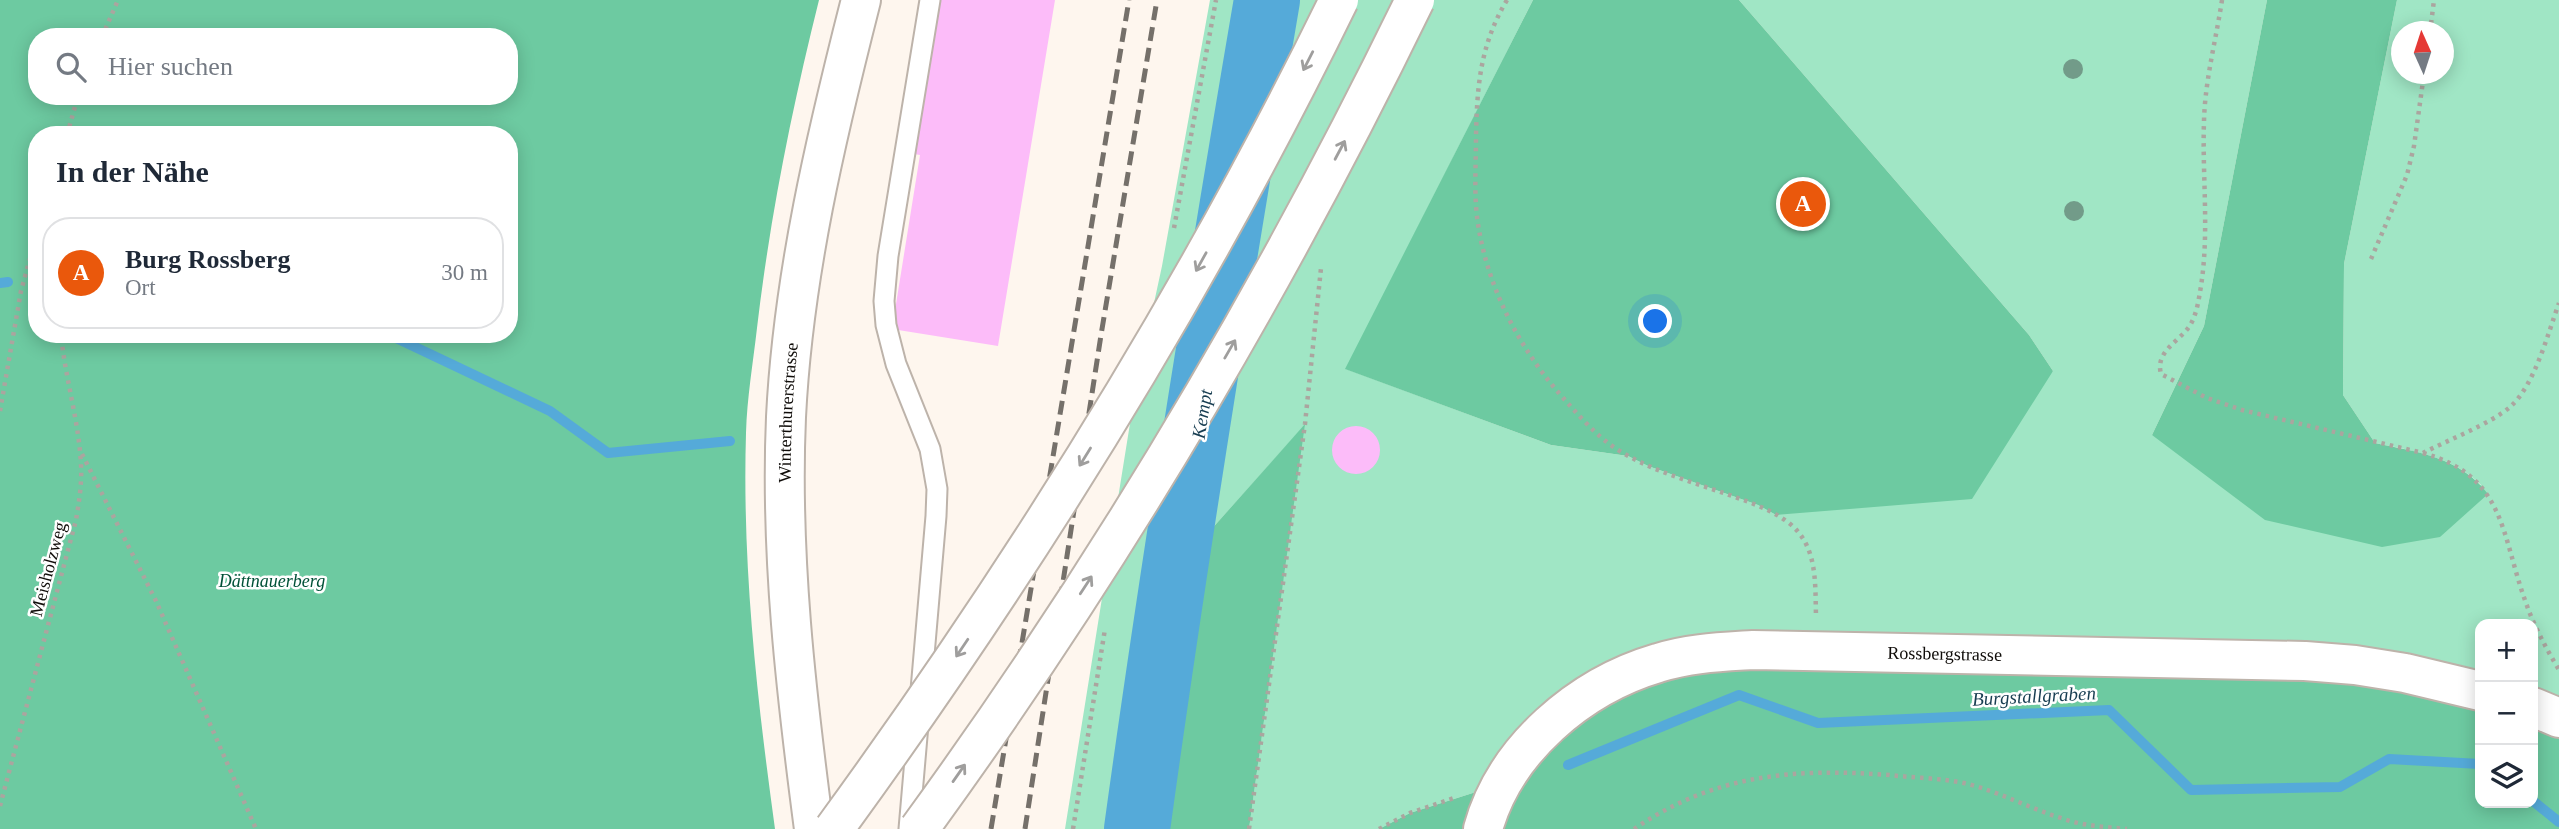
<!DOCTYPE html>
<html lang="de">
<head>
<meta charset="utf-8">
<style>
	body { margin:0; font-family:"Times New Roman",serif; background:#f6f6f7; color:#1f2937 }
	.controls { position:absolute; right:21px; bottom:21px; display:grid; overflow:hidden; border-radius:14px; box-shadow:0 4px 18px #0003 }
	.controls button { width:63px; height:63px; display:grid; place-items:center; padding:0; border:0; border-bottom:2px solid #e0e1e3; background:#fff; color:#1f2937; font:35px sans-serif }
	.compass { position:absolute; left:2391px; top:21px; width:63px; height:63px; border-radius:50%; background:#fff; box-shadow:0 4px 18px #0003; rotate:357deg }
	.you { position:absolute; left:1656px; top:322px; width:24px; height:24px; margin:-18px; border:5px solid #fff; border-radius:50%; background:#1a73e8; box-shadow:0 0 0 10px #1a73e833 }
	.badge { display:grid; place-items:center; width:46px; height:46px; border-radius:50%; background:#ea580c; color:#fff; font-size:23px; font-weight:700 }
	.pin { position:absolute; translate:-50% -50%; border:4px solid #fff; box-shadow:0 2px 7px #0006 }
	.list { margin:0; padding:0; list-style:none }
	h2 { display:flex; justify-content:space-between; align-items:center; height:91px; margin:0; padding:0 28px; font-size:30px }
	h2 small { font-size:23px; font-weight:400; color:#747a83 }
	.list li { display:grid; grid-template-columns:46px 1fr auto; gap:21px; align-items:center; box-sizing:border-box; height:112px; margin:0 14px 14px; padding:0 14px; border:2px solid #e0e1e3; border-radius:28px }
	.list b { display:block; font-size:26px; white-space:nowrap }
	.list p { margin:0; font-size:23px; white-space:nowrap; color:#747a83 }
	.list em { font-size:23px; font-style:normal; color:#747a83 }
	.icon { flex:none; width:38px; height:38px; fill:none; stroke:currentColor; stroke-width:2; stroke-linecap:round; stroke-linejoin:round }
	.map { position:relative; flex:none; width:2559px; height:829px; overflow:hidden }
	.search { position:absolute; background:#fff; box-shadow:0 4px 18px #0003; left:28px; top:28px; width:490px; height:77px; display:flex; align-items:center; gap:18px; box-sizing:border-box; padding:0 24px; border-radius:28px; color:#747a83; font-size:26px }
	.panel { position:absolute; background:#fff; box-shadow:0 4px 18px #0003; left:28px; top:126px; width:490px; height:217px; border-radius:28px }
	.map>svg:first-child { display:block }
</style>
</head>
<body>
<div class="map">
<svg width="2559" height="829" viewBox="0 0 2559 829">
	<rect width="100%" height="100%" fill="#fef6ee"/>
	<path fill="#a0e6c5" fill-rule="evenodd" d="M1210,0h323l-187,369 205,76 77,11 20,10 110,39 18,10 277,-144 -24,-36 -290,-335h528l-63,326 -52,109 329,50c-29,-29 -68,-34 -106,-42l-32,-48 1,-131 53,-264h162v718l-26,-11v-83h-53v67l-979,93 -91,29 -31,16h-130l55,-403 -95,106 -63,297h-81l71,-443 26,-120zM2402,32h42v42h-42z"/>
	<path fill="#6dcaa1" fill-rule="evenodd" d="M0,0h819c-27,108 -49,217 -62,328 -4,35 -10,70 -11,105 -4,133 11,265 29,396h-775zM37,37h472v59h-472zM37,135h472v199h-472z
		M1533,0h206l290,335 24,36 -81,128 -196,16 -18,-10 -110,-39 -20,-10 -77,-11 -206,-76z
		M2267,0h130l-53,264 -1,131 32,48c42,9 85,14 113,51l-48,43 -58,10 -117,-27 -113,-85 52,-109z
		M1305,424l-56,405h-103l63,-297z
		M2244,658l236,33v112h53v-96l26,11v111h-1180l31,-16 91,-29 156,-121z"/>
	<g fill="none" stroke-linecap="round" stroke-linejoin="round">
		<path stroke="#55aad9" stroke-width="10" d="M0,283l8,-1
			M382,334l12,3 156,74 58,42 122,-12
			M1568,765l171,-70 79,28 291,-13 82,80 149,-3 49,-28 91,5
			M2533,801l26,21"/>
		<path stroke="#55aad9" stroke-width="66" d="M1137,829c38,-277 83,-553 130,-829"/>
	</g>
	<path fill="#fcbcf9" d="M939,0h116l-57,346 -106,-17 28,-174 -6,-1z
		M1332 450a24 24 0 1 1 48 0a24 24 0 1 1-48 0Z"/>
	<g fill="none" stroke-linecap="round" stroke-linejoin="round">
		<defs>
			<path id="lane" d="M909,829l27,-313 1,-27 -7,-40 -34,-85 -10,-39 -2,-24 4,-45 42,-256"/>
			<g id="street">
				<path d="M2533,707l26,11"/>
				<path id="s1" d="M1483,829c22,-80 97,-143 175,-166 31,-10 63,-11 95,-13l552,11 50,4 50,8 75,18"/>
			</g>
			<g id="primary">
				<path id="s2" d="M814,829c-18,-137 -34,-274 -28,-412 7,-141 40,-280 75,-417"/>
			</g>
		</defs>
		<use href="#lane" stroke="#bdb3aa" stroke-width="23"/>
		<use href="#street" stroke="#bdb3aa" stroke-width="42"/>
		<use href="#primary" stroke="#bdb3aa" stroke-width="42"/>
		<path stroke="#aba59f" stroke-width="4.5" stroke-dasharray="3.5 5" stroke-linecap="butt" d="M1507,0c-27,45 -30,86 -31,137 0,27 -2,54 1,80 9,69 42,132 88,183 15,17 31,35 50,48 35,23 78,34 117,48 20,7 40,14 57,27 29,23 26,60 27,93
			M2222,0c-6,40 -17,80 -18,121 -2,58 6,114 -4,171 -2,12 -4,24 -11,35 -11,15 -34,25 -28,47l46,24 35,12 181,43c25,-13 67,-29 87,-46 25,-22 38,-74 49,-104
			M2430,32l4,-32
			M102,37l16,-37
			M67,135l11,-39
			M1174,228l42,-228
			M2371,259l36,-84 7,-29 10,-72
			M0,411l21,-120 16,-58
			M2423,453c83,23 78,82 103,150 8,23 20,45 33,67
			M82,454l74,147 100,228
			M0,806l76,-286c3,-18 6,-36 5,-55 -2,-44 -16,-87 -20,-131
			M1073,829l32,-200
			M1249,829l56,-405 16,-156
			M1379,829l31,-16 44,-15
			M1634,829c81,-55 160,-61 255,-54 26,3 54,3 79,9 34,9 63,25 96,35 20,7 42,8 63,10"/>
		<use href="#lane" stroke="#fff" stroke-width="19"/>
		<use href="#street" stroke="#fff" stroke-width="38"/>
		<use href="#primary" stroke="#fff" stroke-width="38"/>
		<path stroke="#75706a" stroke-width="5" stroke-dasharray="14 7" stroke-linecap="butt" d="M991,829l138,-829
			M1025,829l76,-494 56,-335"/>
		<defs>
			<path id="highway-bridge" d="M834,829c191,-262 363,-538 505,-829
				M919,829c190,-261 355,-539 496,-829"/>
		</defs>
		<use href="#highway-bridge" stroke="#bdb3aa" stroke-width="42" stroke-linecap="butt"/>
		<use href="#highway-bridge" stroke="#fff" stroke-width="38"/>
	</g>
	<g fill="#729b89">
		<circle cx="2073" cy="69" r="10"/>
		<circle cx="2074" cy="211" r="10"/>
	</g>
	<defs><path id="oneway-shaft" d="M-6 0H5M1.5-3L5.5 0L1.5 3" fill="none" stroke-width="1.6" stroke-linecap="round" stroke-linejoin="round" transform="scale(1.75)"/></defs>
	<g stroke="#9f9e9d">
		<use href="#oneway-shaft" transform="translate(1308 61) rotate(117)"/>
		<use href="#oneway-shaft" transform="translate(1340 150) rotate(-62)"/>
		<use href="#oneway-shaft" transform="translate(1201 262) rotate(119)"/>
		<use href="#oneway-shaft" transform="translate(1230 349) rotate(-60)"/>
		<use href="#oneway-shaft" transform="translate(1085 457) rotate(122)"/>
		<use href="#oneway-shaft" transform="translate(1086 585) rotate(-57)"/>
		<use href="#oneway-shaft" transform="translate(962 648) rotate(124)"/>
		<use href="#oneway-shaft" transform="translate(959 773) rotate(-55)"/>
	</g>
	<g text-anchor="middle" dominant-baseline="central" stroke-width="5" stroke-linejoin="round" paint-order="stroke">
		<g font-size="18" fill="#100d0a" stroke="#fff">
			<text stroke="none"><textPath href="#s2" startOffset="418">Winterthurerstrasse</textPath></text>
			<text transform="translate(48 569) rotate(-75)">Meisholzweg</text>
			<text stroke="none"><textPath href="#s1" startOffset="539">Rossbergstrasse</textPath></text>
		</g>
		<g font-size="18" font-style="italic" fill="#005137" stroke="#fff">
			<text x="272" y="581">Dättnauerberg</text>
		</g>
		<g font-size="19" font-style="italic" fill="#173d51" stroke="#fff">
			<text transform="translate(1202 414) rotate(-81)">Kempt</text>
			<text transform="translate(2034 696) rotate(-3)">Burgstallgraben</text>
		</g>
	</g>
</svg>
<div class="controls">
<button>+</button>
<button>−</button>
<button><svg class="icon" aria-label="layers" viewBox="0 0 24 24"><path d="M12 4l9 5-9 5-9-5zM3 14l9 5 9-5"/></svg></button>
</div>
<svg class="compass" viewBox="-18 -18 36 36"><path d="M0-13l5 13h-10z" fill="#e53935"/><path d="M0 13l5-13h-10z" fill="#747a83"/></svg>
<div class="you"></div>
<div class="pin badge" style="left:1803px;top:204px">A</div>
<div class="search"><svg class="icon" aria-label="search" viewBox="0 0 24 24"><circle cx="10" cy="10" r="6"/><path d="M15 15l6 6"/></svg>Hier suchen</div>
<section class="panel">
<h2>In der Nähe<small></small></h2>
<ul class="list">
<li><span class="badge">A</span><div><b>Burg Rossberg</b><p>Ort</p></div><em>30 m</em></li>
</ul>
</section>
</div>
</body>
</html>
